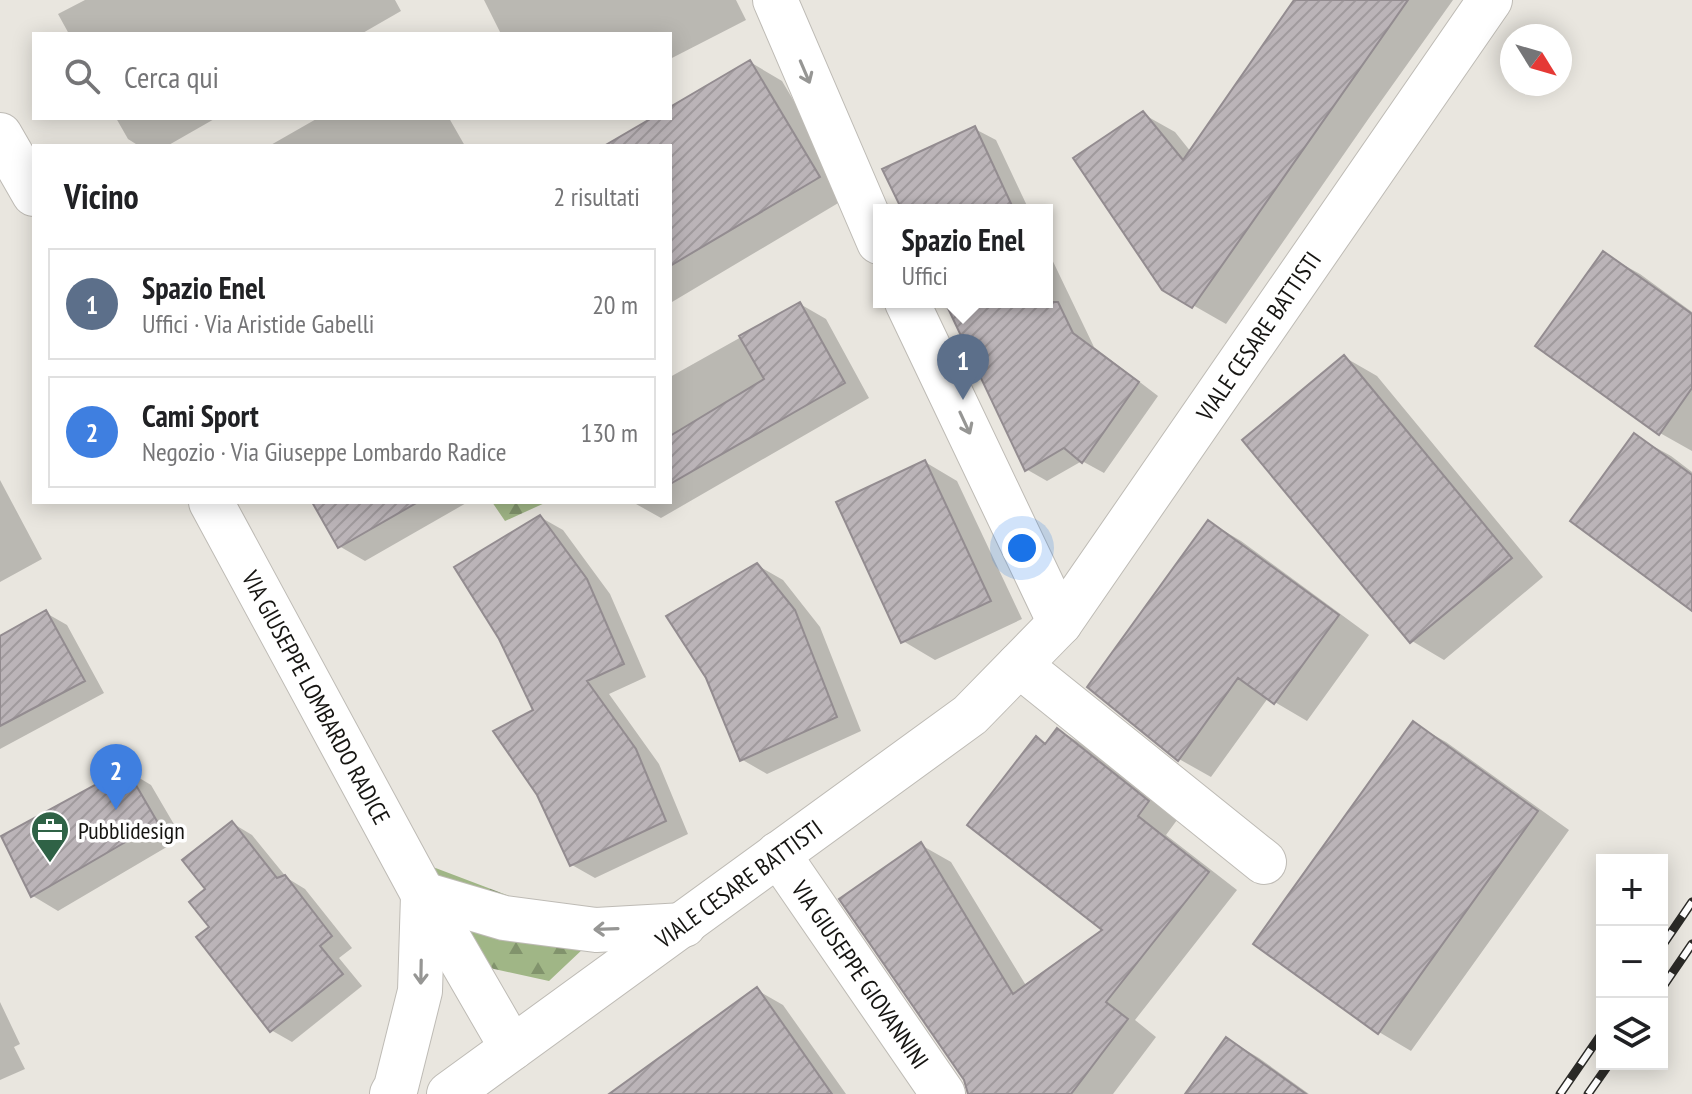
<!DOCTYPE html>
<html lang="it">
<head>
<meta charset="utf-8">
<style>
	body { margin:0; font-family:"PT Sans Narrow",sans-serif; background:#f2f2f2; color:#202124 }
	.controls { position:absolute; right:24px; bottom:24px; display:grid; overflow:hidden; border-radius:0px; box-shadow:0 4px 20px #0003 }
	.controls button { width:72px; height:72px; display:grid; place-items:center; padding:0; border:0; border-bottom:2px solid #e0e0e0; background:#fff; color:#202124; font:40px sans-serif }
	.compass { position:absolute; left:1500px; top:24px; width:72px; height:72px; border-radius:50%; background:#fff; box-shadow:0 4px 20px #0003; rotate:127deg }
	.you { position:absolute; left:1022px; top:548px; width:28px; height:28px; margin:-20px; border:6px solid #fff; border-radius:50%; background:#1a73e8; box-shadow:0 0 0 12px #1a73e833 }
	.badge { display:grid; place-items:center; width:52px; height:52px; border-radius:50%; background:#2f6246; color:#fff; font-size:26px; font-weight:700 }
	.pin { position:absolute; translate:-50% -66px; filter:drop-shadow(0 2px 4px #0008) }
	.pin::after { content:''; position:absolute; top:42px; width:28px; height:24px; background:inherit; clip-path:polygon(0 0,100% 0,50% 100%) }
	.popup { position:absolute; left:873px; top:204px; width:180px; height:104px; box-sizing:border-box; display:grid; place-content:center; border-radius:0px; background:#fff; filter:drop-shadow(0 2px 6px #0005); font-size:26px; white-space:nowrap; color:#757577 }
	.popup b { font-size:30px; color:#202124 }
	.popup::after { content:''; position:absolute; left:50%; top:100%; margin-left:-16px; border:16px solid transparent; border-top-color:#fff }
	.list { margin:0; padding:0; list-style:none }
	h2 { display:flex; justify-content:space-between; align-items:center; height:104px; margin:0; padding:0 32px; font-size:34px }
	h2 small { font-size:26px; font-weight:400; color:#757577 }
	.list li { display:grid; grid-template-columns:52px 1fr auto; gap:24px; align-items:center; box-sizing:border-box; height:112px; margin:0 16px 16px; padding:0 16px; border:2px solid #e0e0e0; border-radius:0px }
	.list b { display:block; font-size:30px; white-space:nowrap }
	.list p { margin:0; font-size:26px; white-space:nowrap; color:#757577 }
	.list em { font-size:26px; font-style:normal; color:#757577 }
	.icon { flex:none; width:44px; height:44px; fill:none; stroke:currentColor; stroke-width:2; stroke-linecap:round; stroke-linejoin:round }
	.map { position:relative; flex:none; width:1692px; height:1094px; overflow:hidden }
	.search { position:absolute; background:#fff; box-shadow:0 4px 20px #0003; left:32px; top:32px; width:640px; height:88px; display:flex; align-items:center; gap:20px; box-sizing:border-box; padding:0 28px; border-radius:0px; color:#757577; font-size:30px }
	.panel { position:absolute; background:#fff; box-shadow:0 4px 20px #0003; left:32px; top:144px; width:640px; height:360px; border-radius:0px }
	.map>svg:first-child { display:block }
</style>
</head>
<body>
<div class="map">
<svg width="1692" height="1094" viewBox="0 0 1692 1094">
	<defs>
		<pattern id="forest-firs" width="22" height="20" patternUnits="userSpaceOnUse" patternTransform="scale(2)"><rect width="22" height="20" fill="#a0b686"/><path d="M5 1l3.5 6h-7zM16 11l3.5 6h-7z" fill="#81936c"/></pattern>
		<pattern id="building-hatch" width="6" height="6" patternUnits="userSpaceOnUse" patternTransform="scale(2)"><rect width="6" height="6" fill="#bbb4b8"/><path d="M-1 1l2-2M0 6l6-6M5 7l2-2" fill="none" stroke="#a09a9d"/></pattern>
	</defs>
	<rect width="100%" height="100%" fill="#e9e6df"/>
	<path fill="url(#forest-firs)" d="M492,502h55l-42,19z
		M425,864l177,67 -53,50 -82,-18z"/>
	<path fill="#0003" d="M85,0h310l6,11 -40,23h-292l-11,-20z
		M484,0h252l10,20 -76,39v-25h-169z
		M1296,0h157l-84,118 -143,206 -63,-36 -20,-174 32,18 16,20z
		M750,62l32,19 68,115 -178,106 -2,-1v-155h-62l48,-28h14v-8z
		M116,118h100l-49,28h-28l-11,-7z
		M318,118h131l16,28h-196z
		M975,129l21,11 33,70h-125z
		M1047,249l47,98 64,49 -54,77 -22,-12 -35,20 -21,-12 -79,-167h100z
		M1604,254l36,20 52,38v139l-32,-18z
		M800,304l26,15 43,79 -208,120 -25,-14 -1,-2h35v-125z
		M1344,357l33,19 166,201 -99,83 -32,-19z
		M1635,436l36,20 21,16v136z
		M925,462l32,19 65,138 -87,41 -32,-19z
		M0,480l42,79 -42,23z
		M314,502h154l-103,59 -26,-15z
		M540,517l23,13 47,64 36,83 -37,17 50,70 29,70 -93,44 -23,-13 -36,-154z
		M1209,522l32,19 128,94 -62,86 -39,-23 -57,79 -32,-18z
		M757,565l26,15 37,47 41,104 -94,43 -26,-15z
		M46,613l21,12 37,68 -104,56v-111z
		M1414,724l32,18 123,88 -158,221 -32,-19z
		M1058,730l29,17 90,73 -11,15 71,55 -102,130 21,17 -43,57h-144l-48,-249 30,17 76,125 79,-56 -70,-192 11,6z
		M126,770l25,15 31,53 -124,73 -25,-15 -29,-59z
		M232,823l20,12 35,43 18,11 47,59 -13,10 23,28 -70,56 -21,-12 -59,-103 -4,-38z
		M757,990l26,15 63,89h-234z
		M0,1002l20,42 -6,3 11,22 -25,11z
		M1227,1039l32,19 50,36h-121z"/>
	<path fill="url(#building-hatch)" stroke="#938c90" stroke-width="2" d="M1294,0h114l-216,308 -30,-18 -89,-132 70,-47 40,49z
		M750,60l70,117 -150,89v-120h-66l48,-28h18v-11z
		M975,126l39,84h-112l-20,-41z
		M1603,251l89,63v74l-33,47 -124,-89z
		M800,302l45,81 -175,101v-48l94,-57 -25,-43z
		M945,302h113l15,31 66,49 -57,81 -18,-15 -39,23z
		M1344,355l168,203 -102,85 -168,-203z
		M1634,433l58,42v136l-122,-90z
		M925,460l66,141 -90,42 -65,-141z
		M312,502h106l-80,46z
		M540,515l47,64 37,85 -37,17 49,68 30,72 -96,45 -33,-71 -44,-64 40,-21 -34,-71 -45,-72z
		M1208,520l131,95 -65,89 -36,-26 -60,83 -91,-74z
		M757,563l38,47 42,107 -97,44 -34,-83 -40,-62z
		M46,610l39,71 -85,45v-90z
		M1413,721l125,90 -160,223 -125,-90z
		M1057,728l92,73 -11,15 71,56 -103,130 22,17 -57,75h-103l-4,-14 -125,-181 82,-57 92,152 89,-64 -135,-105 69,-89 9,8z
		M126,768l32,55 -127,74 -30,-61z
		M232,821l45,57 8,-3 47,61 -12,10 23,28 -73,58 -74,-95 13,-10 -20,-25 16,-13 -23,-29z
		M757,987l75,107h-223z
		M1226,1037l80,57h-121z"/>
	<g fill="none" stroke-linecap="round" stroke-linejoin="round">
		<defs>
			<g id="minor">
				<path d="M775,0l104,242"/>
				<path d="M0,135l34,59"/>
				<path d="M907,302l153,321"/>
				<path id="s1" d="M211,502l212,392 89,154"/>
				<path d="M1019,665l245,197"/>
				<path id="s2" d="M778,854l165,240"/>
				<path d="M423,894l81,24 92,12 88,-5"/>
				<path d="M392,1094l4,-7 24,-96 3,-95"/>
				<path id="s3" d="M449,1094l521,-379 90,-92 430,-623"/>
			</g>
		</defs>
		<use href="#minor" stroke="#bebbb5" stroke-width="46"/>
		<use href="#minor" stroke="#fff" stroke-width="44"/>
		<defs>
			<path id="rail" d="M1662,946l30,-44
				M1662,988l30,-44
				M1560,1094l42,-61
				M1588,1094l21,-30"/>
		</defs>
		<use href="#rail" stroke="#2b2a27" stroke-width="9"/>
		<use href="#rail" stroke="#fff" stroke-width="6" stroke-dasharray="18" stroke-linecap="butt"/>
	</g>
	<defs><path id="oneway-shaft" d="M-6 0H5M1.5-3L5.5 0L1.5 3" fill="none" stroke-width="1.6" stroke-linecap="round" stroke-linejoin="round" transform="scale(2)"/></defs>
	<g stroke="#969694">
		<use href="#oneway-shaft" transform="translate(805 72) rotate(67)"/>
		<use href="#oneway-shaft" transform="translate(965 423) rotate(65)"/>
		<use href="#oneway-shaft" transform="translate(606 929) rotate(178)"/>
		<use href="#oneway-shaft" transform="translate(421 972) rotate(91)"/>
	</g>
	<defs>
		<symbol id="office-pin" viewBox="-11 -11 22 30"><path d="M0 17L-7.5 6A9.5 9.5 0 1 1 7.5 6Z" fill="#2f6246" stroke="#fff"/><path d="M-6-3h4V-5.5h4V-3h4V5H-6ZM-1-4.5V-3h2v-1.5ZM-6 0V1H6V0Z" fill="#fff"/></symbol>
	</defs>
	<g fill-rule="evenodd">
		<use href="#office-pin" x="28" y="808" width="44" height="60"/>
	</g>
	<g text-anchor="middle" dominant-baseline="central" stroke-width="7" stroke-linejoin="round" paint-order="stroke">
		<g font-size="24" fill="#161512" stroke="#fff">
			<text stroke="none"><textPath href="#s3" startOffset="1122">VIALE CESARE BATTISTI</textPath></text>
			<text stroke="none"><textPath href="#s1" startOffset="222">VIA GIUSEPPE LOMBARDO RADICE</textPath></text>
			<text stroke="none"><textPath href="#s3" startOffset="358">VIALE CESARE BATTISTI</textPath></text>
			<text stroke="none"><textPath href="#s2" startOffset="146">VIA GIUSEPPE GIOVANNINI</textPath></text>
		</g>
		<g font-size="24" fill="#161512" stroke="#fff" text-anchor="start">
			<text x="78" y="830">Pubblidesign</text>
		</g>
	</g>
</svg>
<div class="controls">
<button>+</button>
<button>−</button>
<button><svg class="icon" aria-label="layers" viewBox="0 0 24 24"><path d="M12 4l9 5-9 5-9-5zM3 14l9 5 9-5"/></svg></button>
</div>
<svg class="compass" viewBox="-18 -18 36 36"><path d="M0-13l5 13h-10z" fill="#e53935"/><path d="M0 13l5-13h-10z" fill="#757577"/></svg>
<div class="you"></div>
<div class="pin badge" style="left:963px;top:400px;background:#5c6f8a">1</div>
<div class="popup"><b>Spazio Enel</b>Uffici</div>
<div class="pin badge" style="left:116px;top:810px;background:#3f7fe0">2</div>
<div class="search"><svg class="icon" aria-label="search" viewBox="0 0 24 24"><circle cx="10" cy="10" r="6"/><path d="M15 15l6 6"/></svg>Cerca qui</div>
<section class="panel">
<h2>Vicino<small>2 risultati</small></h2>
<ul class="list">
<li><span class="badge" style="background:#5c6f8a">1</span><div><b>Spazio Enel</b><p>Uffici · Via Aristide Gabelli</p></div><em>20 m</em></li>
<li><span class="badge" style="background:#3f7fe0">2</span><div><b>Cami Sport</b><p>Negozio · Via Giuseppe Lombardo Radice</p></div><em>130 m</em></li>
</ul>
</section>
</div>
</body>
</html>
